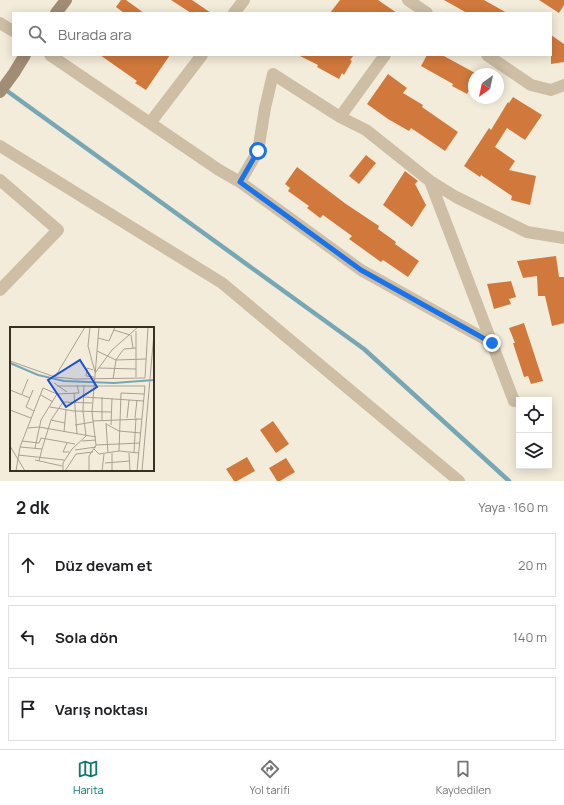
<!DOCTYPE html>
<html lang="tr">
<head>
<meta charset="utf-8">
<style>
	body { margin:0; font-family:Manrope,sans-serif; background:#f6f6f6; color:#202124 }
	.controls { position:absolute; right:12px; bottom:12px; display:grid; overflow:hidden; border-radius:0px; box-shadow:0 2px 10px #0003 }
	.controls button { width:36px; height:36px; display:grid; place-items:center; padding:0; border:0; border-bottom:1px solid #e0e0e0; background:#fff; color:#202124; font:20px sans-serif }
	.compass { position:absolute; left:468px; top:68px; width:36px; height:36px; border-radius:50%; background:#fff; box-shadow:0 2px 10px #0003; rotate:213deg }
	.stop { position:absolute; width:12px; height:12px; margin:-9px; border:3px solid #1a73e8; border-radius:50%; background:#fff }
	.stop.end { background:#1a73e8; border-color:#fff; box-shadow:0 1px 4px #0008 }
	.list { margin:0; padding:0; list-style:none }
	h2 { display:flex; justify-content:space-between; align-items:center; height:52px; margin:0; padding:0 16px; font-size:17px }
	h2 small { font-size:13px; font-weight:400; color:#757577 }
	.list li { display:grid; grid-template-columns:26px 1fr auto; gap:12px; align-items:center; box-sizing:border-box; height:64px; margin:0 8px 8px; padding:0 8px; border:1px solid #e0e0e0; border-radius:0px }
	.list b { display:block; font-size:15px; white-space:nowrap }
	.list em { font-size:13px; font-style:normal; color:#757577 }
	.icon { flex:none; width:22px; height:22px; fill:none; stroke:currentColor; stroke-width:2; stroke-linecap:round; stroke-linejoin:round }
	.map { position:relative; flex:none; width:564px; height:481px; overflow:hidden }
	.search { position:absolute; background:#fff; box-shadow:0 2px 10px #0003; left:12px; right:12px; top:12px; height:44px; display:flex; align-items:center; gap:10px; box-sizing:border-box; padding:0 14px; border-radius:0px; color:#757577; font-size:15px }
	.sheet { height:268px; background:#fff }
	nav { display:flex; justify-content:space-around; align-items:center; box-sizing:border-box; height:56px; border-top:1px solid #e0e0e0; background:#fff; font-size:11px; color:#757577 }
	nav a { display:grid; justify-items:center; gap:2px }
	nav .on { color:#0f766e }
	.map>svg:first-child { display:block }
</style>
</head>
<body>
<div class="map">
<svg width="564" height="481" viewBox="0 0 564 481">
	<rect width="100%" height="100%" fill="#f4ecda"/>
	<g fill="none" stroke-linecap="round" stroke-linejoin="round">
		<path stroke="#77a7b4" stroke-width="4.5" d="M3,88l361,261 145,132"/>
	</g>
	<path fill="#d1793c" d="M121,0h5l18,13h-20l-8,-6z
		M171,0h21l19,13h-20z
		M340,0h38l19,13h-67z
		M444,0h40l23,13h-40z
		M539,0h25v5l-5,8z
		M551,35l13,9v18l-13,2z
		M100,55h70l-24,35 -11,-7 2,-2z
		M298,55h56l-4,5 2,1 -8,14 -2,-2 -3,6 -22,-12 1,-2z
		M427,55h15l35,19h-3v7l-7,13 -15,-8 1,-2 -32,-18z
		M388,74l19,14 -4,5 20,12 -1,2 36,25 -13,19 -34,-23 -2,3 -21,-12 -21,-15z
		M513,97l29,18 -17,25 -18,-12 -12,19 20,14 -6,9 27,6 -6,29 -19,-5 1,-4 -31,-21 -1,2 -16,-11 25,-38 2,2 17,-28 1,1z
		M366,155l10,8 -17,21 -10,-8z
		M297,167l49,37 33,22 -1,3 18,13 -1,2 24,17 -11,16 -25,-17 -2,2 -32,-23 3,-3 -29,-21 -3,3 -13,-10 2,-2 -21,-15 2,-3 -5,-4z
		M405,171l13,10 -3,3 11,21 -14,22 -29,-22z
		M556,256l3,21h5v46l-12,3 -7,-30h-7l-1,-20 -14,2 -6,-17z
		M511,281l5,16 -7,2 2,5 -17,5 -7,-25z
		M524,323l19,58 -12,3 -3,-8 -4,1 -11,-34h2l-6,-15z
		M273,421l16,23 -13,9 -16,-23z
		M247,457l8,14 -18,10h-3l-8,-12z
		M286,458l9,14 -15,9h-3l-8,-13z"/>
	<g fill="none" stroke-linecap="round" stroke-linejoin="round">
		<path stroke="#cdbea5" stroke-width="12" d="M408,0l19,13
			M234,13l10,-13
			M0,23l13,8
			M50,55l169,115 21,12 121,88 131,73
			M487,55l44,30 20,5 13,-5
			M340,117l45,-62
			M150,123l52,-68
			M0,146l222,137 237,198
			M0,180l58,50 -58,60
			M430,181l84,220
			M240,182l18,-31 7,-43 8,-34 67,43 26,13 64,51 26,16 71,35 37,6"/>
		<path stroke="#a18d76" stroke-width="12" d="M56,13l10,-13
			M0,92l14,-19 11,-18"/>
	</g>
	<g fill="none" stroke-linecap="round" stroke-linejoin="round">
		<path stroke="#1a73e8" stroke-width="5" d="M258,151l-18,31 121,88 131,73"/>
	</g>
	<g transform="translate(10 327)">
		<rect width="144" height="144" fill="#f4ecda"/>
		<path fill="none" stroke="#77a7b4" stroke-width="2" d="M0,36l28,12 26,6 50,2 40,-3"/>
		<path fill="none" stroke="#a9a092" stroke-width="1" d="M80,0l-2,19 7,26M104,3l16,5M121,8l2,13M88,11l11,3 6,-14M87,24l19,9 30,-1M0,34l45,16 20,2 70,-1 3,-51M89,41l37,1M83,43l-6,-2 -1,8 8,1M85,46l17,-23 26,-23M45,50l30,-50M126,50v-46M103,52l3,-19 4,-6 4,-5 12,-1M44,56l13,9M47,59h88l-8,85M0,63l20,8M23,63l-7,17 8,4M64,66l3,41M12,67l6,-15M31,68l12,7M74,70l60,4M40,80l24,4 37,1M0,83l21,8M117,91l2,-18M125,91l2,-18M41,93l14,3M83,94l49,-2M92,94v-24M96,96l2,30M96,97l13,7 22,2M65,98l18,-3M101,98l1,-27M18,101l11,-1 57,10M54,105l2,-22M12,114l17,2 2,-5 34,6M72,114l14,-1M57,116l-4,9h6M86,118l44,-2M0,119l15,25M10,120l22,2 9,-29 12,-18 29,1M25,121l6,-28 16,-26M84,122l5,5 20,-3 20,2M65,123l21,-3M109,124l2,-58 23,1M124,125l2,-34M102,126v18M119,126l1,18M8,128l46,5M25,133l27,6M29,134l3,-12M95,136l25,-2M6,144l4,-24 23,-59 14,6 22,-1 -2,-8M53,144v-8l9,-14 14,-13 -3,-25 1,-26M55,144l11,-17 17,-2M79,144v-15l7,-11 -4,-33 7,-85M92,144l2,-17M132,144l12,-138"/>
		<path fill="#1d4ed8" fill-opacity="0.15" stroke="#1d4ed8" stroke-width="2" d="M70,33l17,27 -31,20 -18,-27z"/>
		<rect width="144" height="144" fill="none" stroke="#382f27" stroke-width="2"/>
	</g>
</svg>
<div class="controls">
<button><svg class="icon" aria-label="locate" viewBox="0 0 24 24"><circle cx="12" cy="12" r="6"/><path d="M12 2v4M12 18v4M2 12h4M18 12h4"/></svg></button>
<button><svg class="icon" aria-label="layers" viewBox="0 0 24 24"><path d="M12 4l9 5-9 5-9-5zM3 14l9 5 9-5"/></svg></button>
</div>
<svg class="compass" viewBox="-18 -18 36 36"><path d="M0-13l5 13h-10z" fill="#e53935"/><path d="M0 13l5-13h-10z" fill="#757577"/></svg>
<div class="stop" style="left:258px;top:151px"></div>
<div class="stop end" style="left:492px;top:343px"></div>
<div class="search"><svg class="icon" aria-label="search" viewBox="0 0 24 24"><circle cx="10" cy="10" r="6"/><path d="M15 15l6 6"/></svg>Burada ara</div>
</div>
<section class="sheet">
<h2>2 dk<small>Yaya · 160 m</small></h2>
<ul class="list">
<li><svg class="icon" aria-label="ahead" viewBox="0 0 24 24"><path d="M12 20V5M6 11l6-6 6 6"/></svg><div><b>Düz devam et</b></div><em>20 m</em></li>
<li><svg class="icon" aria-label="left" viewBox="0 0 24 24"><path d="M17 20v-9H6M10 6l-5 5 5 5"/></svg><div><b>Sola dön</b></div><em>140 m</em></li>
<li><svg class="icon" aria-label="arrive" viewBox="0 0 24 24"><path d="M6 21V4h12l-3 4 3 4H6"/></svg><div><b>Varış noktası</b></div></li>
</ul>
</section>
<nav>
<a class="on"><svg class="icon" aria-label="map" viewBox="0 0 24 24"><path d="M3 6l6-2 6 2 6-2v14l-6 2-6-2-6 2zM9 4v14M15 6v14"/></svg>Harita</a>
<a><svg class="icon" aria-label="directions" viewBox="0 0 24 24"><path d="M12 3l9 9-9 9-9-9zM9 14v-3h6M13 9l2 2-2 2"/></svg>Yol tarifi</a>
<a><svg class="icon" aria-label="saved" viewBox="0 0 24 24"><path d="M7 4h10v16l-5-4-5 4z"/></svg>Kaydedilen</a>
</nav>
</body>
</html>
